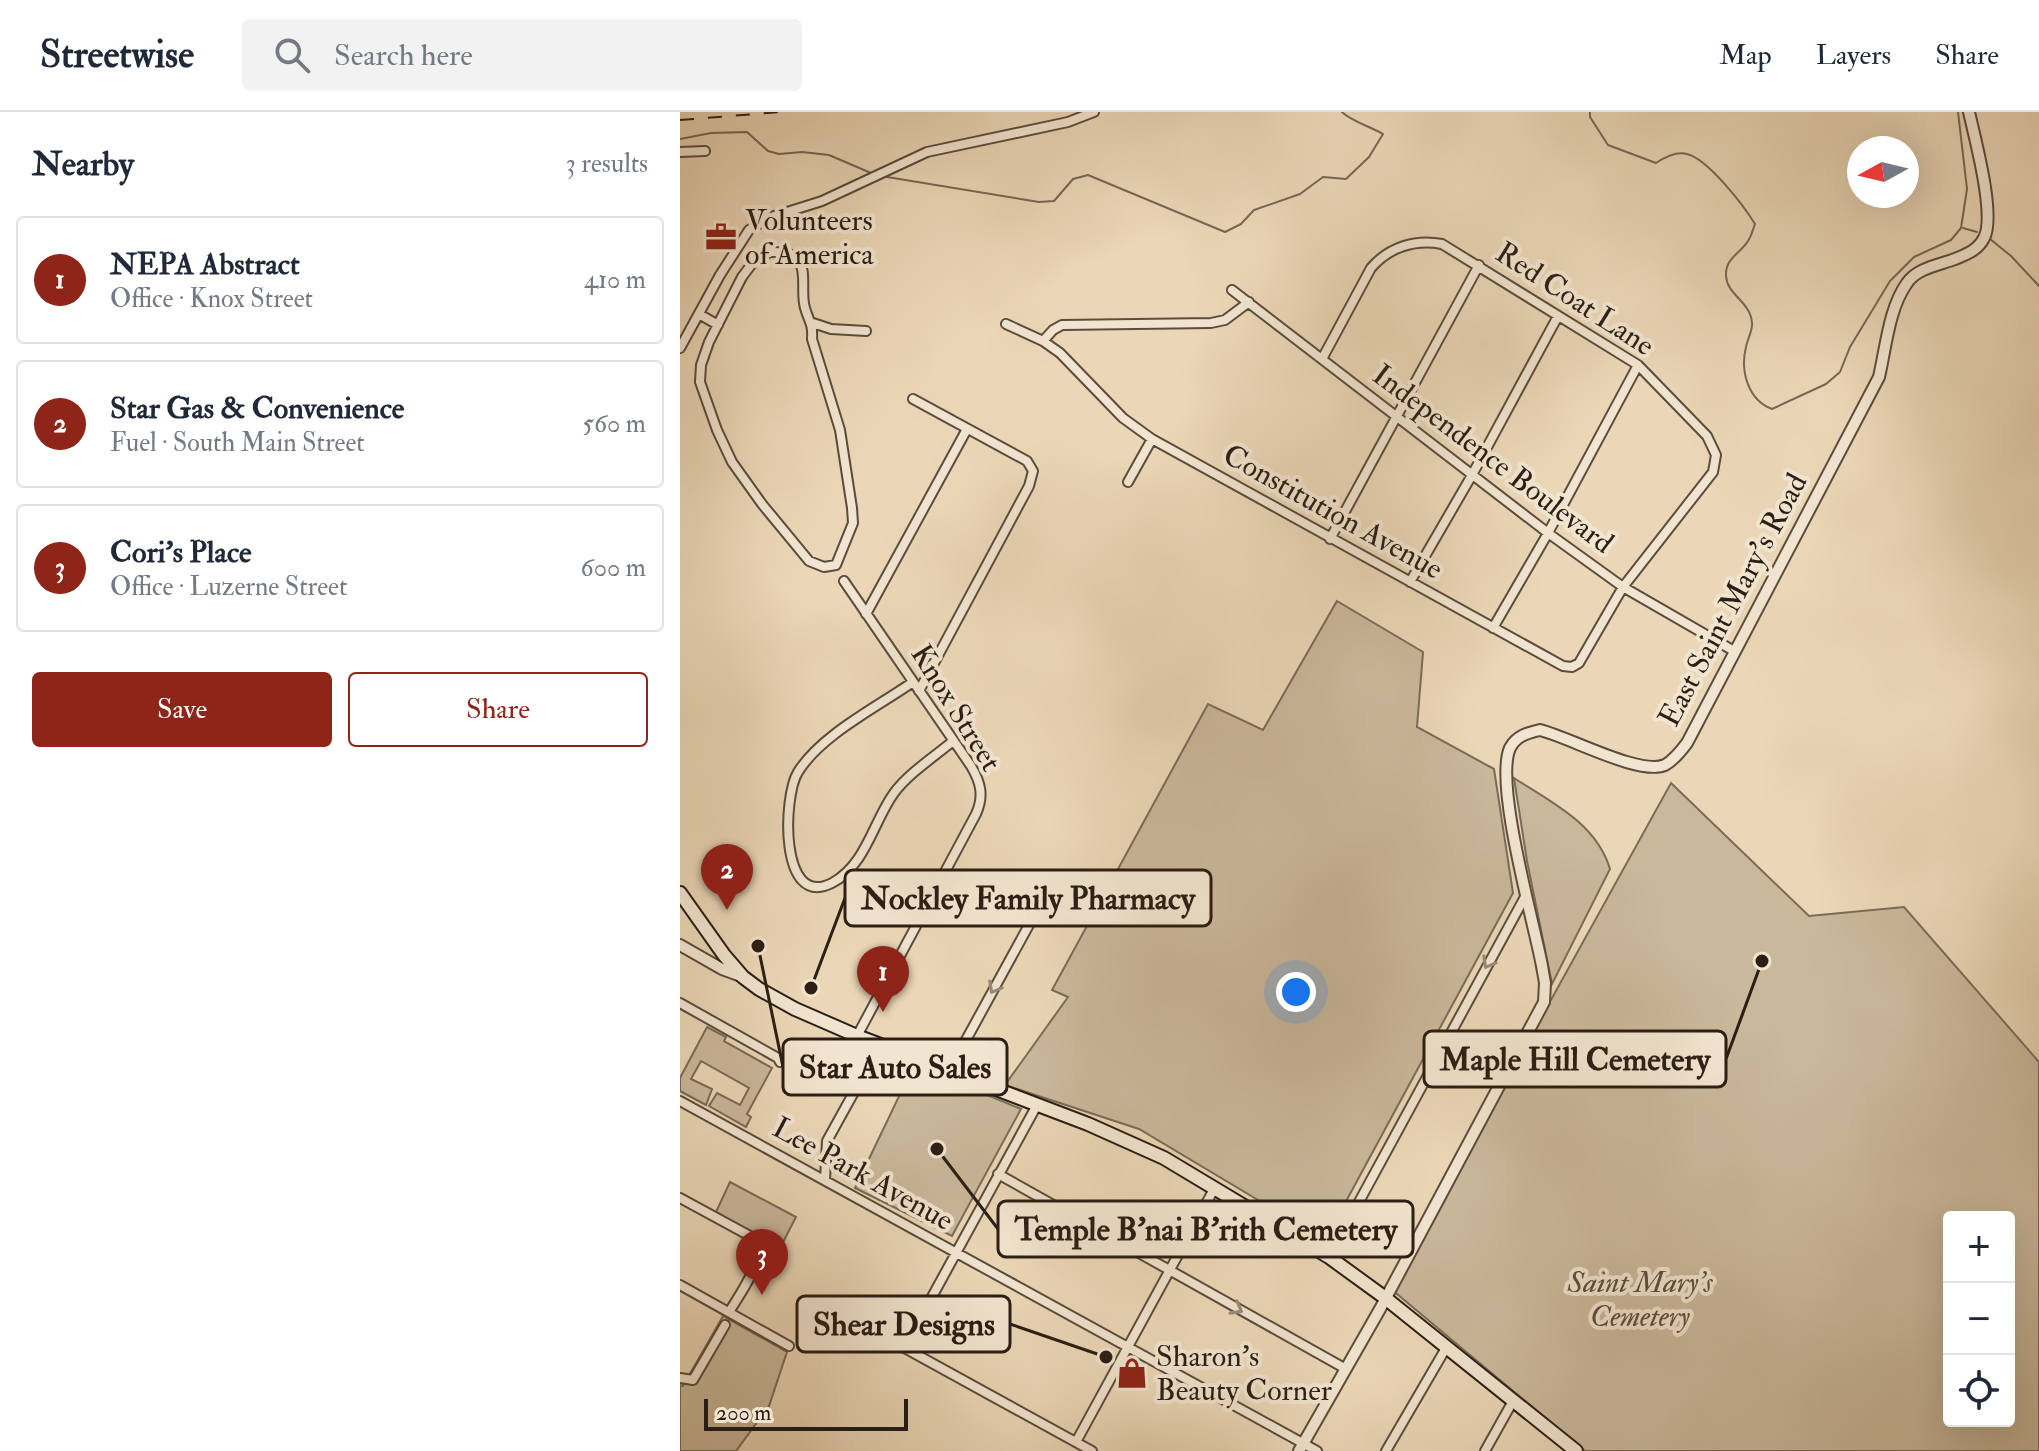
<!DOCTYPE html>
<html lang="en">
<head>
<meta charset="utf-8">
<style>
	body { margin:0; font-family:"IM FELL Double Pica",serif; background:#f2f2f3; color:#1f2937 }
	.controls { position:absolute; right:24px; bottom:24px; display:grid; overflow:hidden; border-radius:8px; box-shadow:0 8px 32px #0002 }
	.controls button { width:72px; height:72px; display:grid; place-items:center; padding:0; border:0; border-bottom:2px solid #e0e1e3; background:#fff; color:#1f2937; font:40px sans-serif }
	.compass { position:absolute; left:1167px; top:24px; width:72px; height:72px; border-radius:50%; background:#fff; box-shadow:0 8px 32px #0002; rotate:262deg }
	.scale { position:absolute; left:24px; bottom:20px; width:204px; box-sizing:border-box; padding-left:8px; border:4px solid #2b1e14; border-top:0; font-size:22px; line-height:28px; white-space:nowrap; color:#2b1e14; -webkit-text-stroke:6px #f2e5d0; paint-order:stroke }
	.you { position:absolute; left:616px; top:880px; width:28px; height:28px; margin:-20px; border:6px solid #fff; border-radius:50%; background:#1a73e8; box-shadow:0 0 0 12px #1a73e833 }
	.badge { display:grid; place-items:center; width:52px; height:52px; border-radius:50%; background:#8f2418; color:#fff; font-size:26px; font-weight:700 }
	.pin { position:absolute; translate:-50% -66px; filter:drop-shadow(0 2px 4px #0008) }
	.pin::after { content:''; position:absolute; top:42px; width:28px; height:24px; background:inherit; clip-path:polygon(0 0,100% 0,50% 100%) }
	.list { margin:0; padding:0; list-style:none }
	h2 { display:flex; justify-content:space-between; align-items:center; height:104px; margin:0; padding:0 32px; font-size:34px }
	h2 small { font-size:26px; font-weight:400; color:#747a83 }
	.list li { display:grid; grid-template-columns:52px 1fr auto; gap:24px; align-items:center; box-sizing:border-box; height:128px; margin:0 16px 16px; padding:0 16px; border:2px solid #e0e1e3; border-radius:8px }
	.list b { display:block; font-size:30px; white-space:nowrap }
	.list p { margin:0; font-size:26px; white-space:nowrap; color:#747a83 }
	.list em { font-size:26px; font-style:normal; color:#747a83 }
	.actions { display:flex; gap:16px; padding:24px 32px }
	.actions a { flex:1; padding:18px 0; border:2px solid #8f2418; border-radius:8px; text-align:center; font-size:28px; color:#8f2418 }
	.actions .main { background:#8f2418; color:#fff }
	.icon { flex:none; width:44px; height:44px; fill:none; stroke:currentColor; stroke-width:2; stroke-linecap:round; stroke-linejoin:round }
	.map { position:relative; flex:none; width:1359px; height:1339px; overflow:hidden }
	header { display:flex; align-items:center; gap:48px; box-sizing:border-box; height:112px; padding:0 40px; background:#fff; border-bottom:2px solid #e0e1e3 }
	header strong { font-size:38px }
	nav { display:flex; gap:44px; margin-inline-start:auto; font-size:28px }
	.search { width:560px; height:72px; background:#f2f2f3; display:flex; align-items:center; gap:20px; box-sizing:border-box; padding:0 28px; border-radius:8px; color:#747a83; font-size:30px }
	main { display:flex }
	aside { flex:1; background:#fff }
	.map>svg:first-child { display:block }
</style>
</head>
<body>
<header>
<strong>Streetwise</strong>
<div class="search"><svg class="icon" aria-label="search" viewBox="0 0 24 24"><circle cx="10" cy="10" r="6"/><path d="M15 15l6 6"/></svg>Search here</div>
<nav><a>Map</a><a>Layers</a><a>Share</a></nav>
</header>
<main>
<aside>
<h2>Nearby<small>3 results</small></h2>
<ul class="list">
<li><span class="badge">1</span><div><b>NEPA Abstract</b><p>Office · Knox Street</p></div><em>410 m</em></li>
<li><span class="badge">2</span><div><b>Star Gas &amp; Convenience</b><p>Fuel · South Main Street</p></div><em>560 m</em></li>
<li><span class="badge">3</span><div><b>Cori's Place</b><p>Office · Luzerne Street</p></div><em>600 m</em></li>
</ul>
<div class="actions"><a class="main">Save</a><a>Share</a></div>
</aside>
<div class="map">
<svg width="1359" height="1339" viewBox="0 0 1359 1339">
	<rect width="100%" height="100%" fill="#ebd7b7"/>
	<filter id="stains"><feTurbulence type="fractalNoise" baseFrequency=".0025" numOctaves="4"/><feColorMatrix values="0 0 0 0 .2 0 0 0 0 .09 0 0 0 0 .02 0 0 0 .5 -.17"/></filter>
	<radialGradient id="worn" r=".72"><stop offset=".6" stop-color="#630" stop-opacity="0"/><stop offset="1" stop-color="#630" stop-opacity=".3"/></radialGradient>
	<path fill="#cab89b" stroke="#7a6b58" stroke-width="2" fill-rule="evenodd" d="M657,489l86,51 -6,75 77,42 19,124 -188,347 -186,-111 -134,-44 63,-88 -16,-7 156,-286 55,26z
		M834,666c37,24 82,45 96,91l-58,115 -25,-123z
		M991,671l138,133 95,-9 135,155v389h-454l-194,-162zM1269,1105h60v204h-60z
		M27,915l19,10 -2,4 48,27 -25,46 4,3 -5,10 -37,-21 8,-13 23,12 9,-17 -48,-27 -10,18 21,10 -6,16 -26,-14v-13z
		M234,953l107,44 -69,127 -97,-48z
		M50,1070l66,35 -17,33 -63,-38z
		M43,1204l64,36 -18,54 -33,45h-56v-66l3,1z"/>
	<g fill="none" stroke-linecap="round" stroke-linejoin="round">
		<path stroke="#776755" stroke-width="2" d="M910,0v5l18,28 48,18c9,-6 20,-12 31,-9 21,5 57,52 68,70 -2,5 -4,13 -7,17 -8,13 -23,17 -22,35 1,19 25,26 26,47 1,7 -5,17 -6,24 -6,24 2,53 26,62l54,-25 14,-12 10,-25 40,-66 24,-24 37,-17 10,-12 6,-39 -9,-77
			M0,27l31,-6 36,-1 21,19 11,3 23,-2 27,3 42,18
			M201,64l158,26 15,-1 19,-22 15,-4 137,57 16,-8 13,-14 46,-16 23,-17 23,2 23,-22 14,-23c-12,-7 -32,-13 -41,-22
			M1283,116l14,4
			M1310,127l21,17 28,30"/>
		<defs>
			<path id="minor" d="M0,40l25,-1
				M90,140c47,-2 28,33 35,56 4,14 8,15 7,31l28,91 12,78 1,15 -17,42 -12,2 -15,-6 -47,-57 -30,-42 -15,-32 -17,-48 1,-17 8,-23 33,-65 12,-16z
				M552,178l316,243 75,54 111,64
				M19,202l19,11
				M133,211l18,6 35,2
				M326,212l37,17 17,12 63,65 29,21 411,227 9,1 7,-4 44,-76 90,-115 3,-17 -9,-19 -69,-71 -196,-121c-27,-5 -53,3 -71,24l-49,91
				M363,229l10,-11 9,-5 149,-2 14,-3 24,-18
				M0,236l40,-73 29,-45 19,-12 54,-17 105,-49 141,-30 26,-10
				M233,287l114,62 6,10 -4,15 -110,205
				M448,370l24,-43
				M650,427l149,-274
				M164,469l127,185c10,17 13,30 5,48l-119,222
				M730,470l62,-107 86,-159
				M186,502l101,-185
				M813,516l55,-95 90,-168
				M233,570c-36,25 -92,53 -115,90 -15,24 -19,138 34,111 34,-18 41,-61 62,-90 15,-20 40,-36 59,-52
				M264,761l88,47
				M0,891l98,55 2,4
				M269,959l98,-179
				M0,989l637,350
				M318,1062l348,195
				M145,1068l2,-39 53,-96
				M0,1086l70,38c2,6 6,12 7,18 1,15 -20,45 -28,58
				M649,1145l197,-362
				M0,1173l109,61
				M170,1206l242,133
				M224,1236l133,-243
				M0,1266l13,2 32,-55
				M396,1330l138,-253
				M706,1339l60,-103
				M805,1339l28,-50"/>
			<path id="tertiary" d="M0,833l42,24 19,7
				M619,1339l81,-142 164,-307 1,-19 -3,-17c-8,-43 -48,-183 -32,-218 6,-12 17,-15 30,-18 29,7 100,46 125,35 9,-5 16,-14 22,-22l192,-366c7,-30 10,-69 28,-94 10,-15 32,-18 48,-24 12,-5 23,-9 29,-21 12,-22 -9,-99 -15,-126"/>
			<path id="secondary" d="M0,781l44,62 19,22 16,12 36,20 62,27 231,88 76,34 165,99 55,40 192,154"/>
		</defs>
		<use href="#minor" stroke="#5b4c3d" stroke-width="12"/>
		<use href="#tertiary" stroke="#5b4c3d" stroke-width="14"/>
		<use href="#secondary" stroke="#2b1e14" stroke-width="16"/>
		<use href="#minor" stroke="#f2e5d0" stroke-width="8"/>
		<use href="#tertiary" stroke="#f2e5d0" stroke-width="10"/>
		<use href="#secondary" stroke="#f2e5d0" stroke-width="12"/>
		<path stroke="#2b1e14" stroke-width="2" stroke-dasharray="14 14" stroke-linecap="butt" d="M0,8l101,-8"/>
	</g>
	<defs><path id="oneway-chevron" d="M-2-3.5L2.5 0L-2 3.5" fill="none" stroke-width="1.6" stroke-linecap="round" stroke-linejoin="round" transform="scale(2)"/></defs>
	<g stroke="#988b7b">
		<use href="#oneway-chevron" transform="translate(808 851) rotate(119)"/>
		<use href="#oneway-chevron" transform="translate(314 876) rotate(119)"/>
		<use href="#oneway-chevron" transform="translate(557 1197) rotate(29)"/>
	</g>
	<defs>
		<symbol id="office-bare" viewBox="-9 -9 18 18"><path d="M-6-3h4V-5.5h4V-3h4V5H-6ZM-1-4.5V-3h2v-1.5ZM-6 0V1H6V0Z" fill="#8f2418" stroke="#f2e5d0" stroke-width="2.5" paint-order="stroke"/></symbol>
		<symbol id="shop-bare" viewBox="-9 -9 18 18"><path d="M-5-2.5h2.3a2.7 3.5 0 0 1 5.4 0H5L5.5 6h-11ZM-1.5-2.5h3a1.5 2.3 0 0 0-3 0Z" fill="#8f2418" stroke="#f2e5d0" stroke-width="2.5" paint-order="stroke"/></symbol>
	</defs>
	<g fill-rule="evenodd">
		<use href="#office-bare" x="19" y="103" width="44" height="44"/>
		<use href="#shop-bare" x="430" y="1239" width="44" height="44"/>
	</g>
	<g text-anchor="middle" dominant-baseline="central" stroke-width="8" stroke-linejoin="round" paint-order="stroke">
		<g font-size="30" fill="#2b1e14" stroke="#f2e5d0" text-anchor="start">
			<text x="65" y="108">Volunteers<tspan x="65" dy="34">of America</tspan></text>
			<text x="476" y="1244">Sharon's<tspan x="476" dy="34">Beauty Corner</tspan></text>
		</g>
		<g font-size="30" fill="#2b1e14" stroke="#f2e5d0">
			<text transform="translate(895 187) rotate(33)">Red Coat Lane</text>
			<text transform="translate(813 347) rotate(37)">Independence Boulevard</text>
			<text transform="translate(653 400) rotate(29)">Constitution Avenue</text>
			<text transform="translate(1053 488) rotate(-62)">East Saint Mary's Road</text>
			<text transform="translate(276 596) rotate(58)">Knox Street</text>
			<text transform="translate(183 1062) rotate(29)">Lee Park Avenue</text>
		</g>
		<g font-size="30" font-style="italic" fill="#5b4c3c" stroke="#f2e5d0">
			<text x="960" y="1170">Saint Mary's<tspan x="960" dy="34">Cemetery</tspan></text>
		</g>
	</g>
	<path fill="none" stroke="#2b1e14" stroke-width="3" d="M131 876L165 786M1082 849L1046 947M78 834L103 955M257 1037L318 1117M426 1245L330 1212"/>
	<g fill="#2b1e14" stroke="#f2e5d0" stroke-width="3">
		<circle cx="131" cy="876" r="8"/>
		<circle cx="1082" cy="849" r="8"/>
		<circle cx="78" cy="834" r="8"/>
		<circle cx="257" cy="1037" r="8"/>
		<circle cx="426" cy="1245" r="8"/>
	</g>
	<g fill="#f2e5d0" stroke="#2b1e14" stroke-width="3">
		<rect x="165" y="758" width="366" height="56" rx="8"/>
		<rect x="744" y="919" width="302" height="56" rx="8"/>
		<rect x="103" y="927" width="224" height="56" rx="8"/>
		<rect x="318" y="1089" width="415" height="56" rx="8"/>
		<rect x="117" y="1184" width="213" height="56" rx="8"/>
	</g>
	<g font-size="32" text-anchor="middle" font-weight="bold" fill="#2b1e14">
		<text x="348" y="797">Nockley Family Pharmacy</text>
		<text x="895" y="958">Maple Hill Cemetery</text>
		<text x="215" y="966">Star Auto Sales</text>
		<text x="526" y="1128">Temple B'nai B'rith Cemetery</text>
		<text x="224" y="1223">Shear Designs</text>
	</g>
	<rect width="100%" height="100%" filter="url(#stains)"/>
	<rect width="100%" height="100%" fill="url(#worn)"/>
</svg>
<div class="controls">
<button>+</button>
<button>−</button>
<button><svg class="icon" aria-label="locate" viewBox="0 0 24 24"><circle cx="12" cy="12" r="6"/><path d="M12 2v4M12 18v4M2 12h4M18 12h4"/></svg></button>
</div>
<svg class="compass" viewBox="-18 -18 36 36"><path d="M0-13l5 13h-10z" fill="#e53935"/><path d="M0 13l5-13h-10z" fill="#747a83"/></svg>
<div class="scale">200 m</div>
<div class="you"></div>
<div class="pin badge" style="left:203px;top:900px">1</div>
<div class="pin badge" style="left:47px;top:798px">2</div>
<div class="pin badge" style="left:82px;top:1183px">3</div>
</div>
</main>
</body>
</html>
